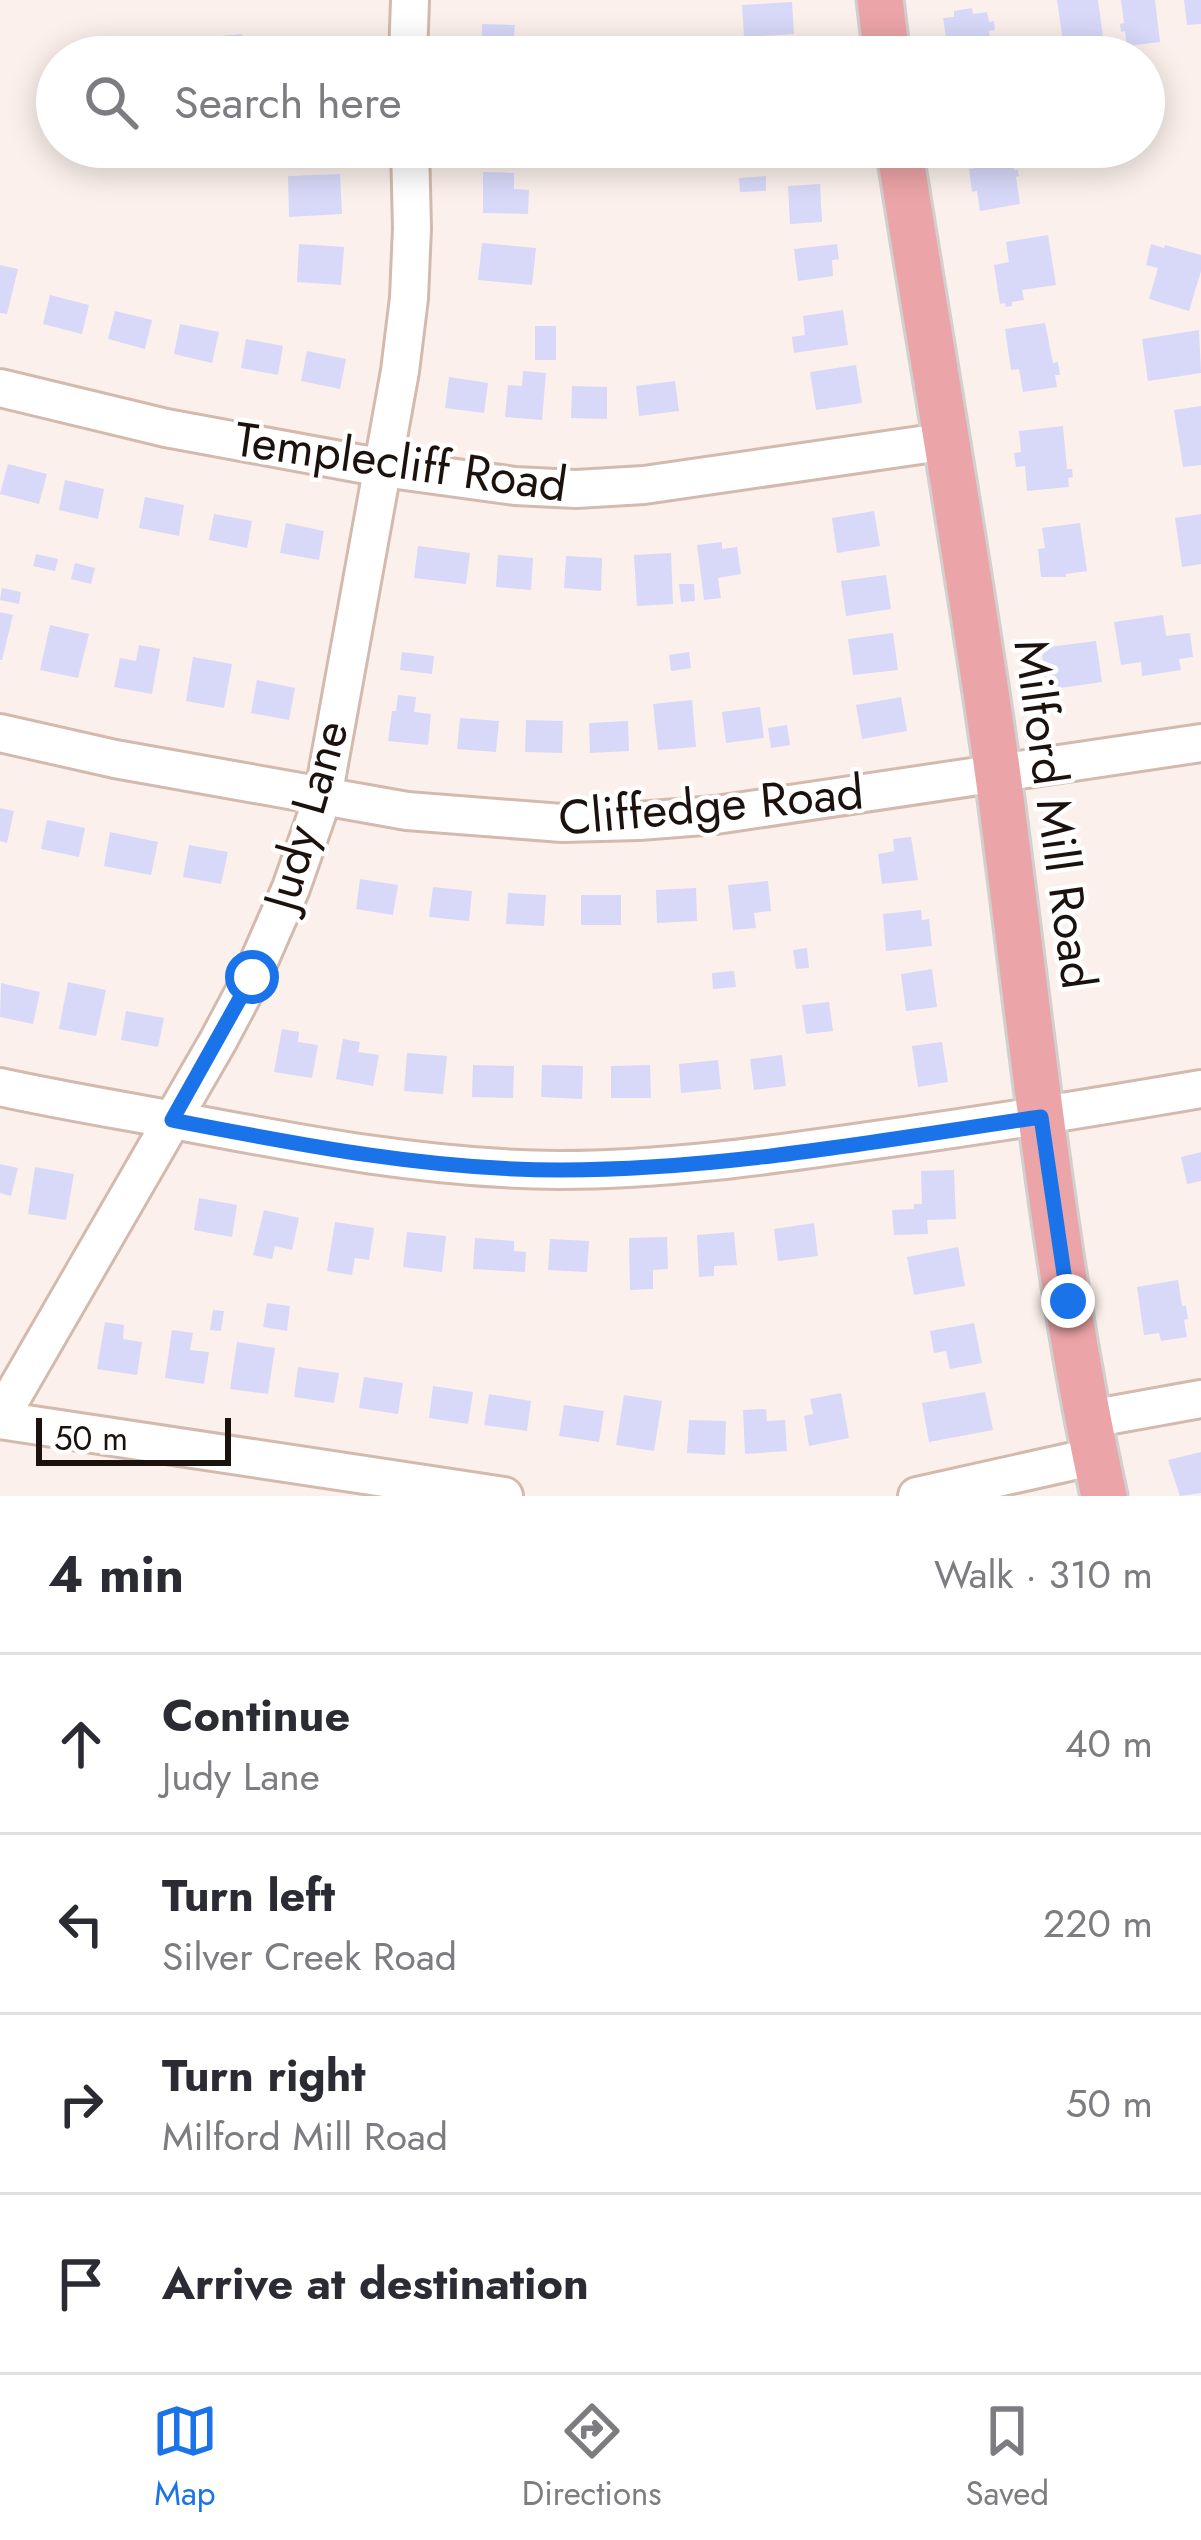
<!DOCTYPE html>
<meta charset="utf-8">
<style>
:root{--surface:#fff;--page:#f7f7f7;--text:#2b2b33;--muted:#7c7c81;--line:#e1e1e2;--accent:#1a73e8}
body{margin:0;font-family:Jost,sans-serif;background:var(--page);color:var(--text)}
.scale{position:absolute;left:36px;bottom:30px;width:195px;box-sizing:border-box;padding-left:12px;border:6px solid #1b120e;border-top:0;font-size:33px;line-height:42px;white-space:nowrap;color:#1b120e;-webkit-text-stroke:9px #fff;paint-order:stroke}
.stop{position:absolute;width:36px;height:36px;margin:-27px;border:9px solid #1a73e8;border-radius:50%;background:#fff}
.stop.end{background:#1a73e8;border-color:#fff;box-shadow:0 3px 12px #0008}
.list{margin:0;padding:0;list-style:none}
h2{display:flex;justify-content:space-between;align-items:center;height:156px;margin:0;padding:0 48px;font-size:51px}
h2 small{font-size:39px;font-weight:400;color:var(--muted)}
.list li{display:grid;grid-template-columns:78px 1fr auto;gap:36px;align-items:center;box-sizing:border-box;height:180px;padding:0 48px;border-top:3px solid var(--line)}
.list b{display:block;font-size:45px;white-space:nowrap}
.list p{margin:0;font-size:39px;white-space:nowrap;color:var(--muted)}
.list em{font-size:39px;font-style:normal;color:var(--muted)}
.icon{flex:none;width:66px;height:66px;fill:none;stroke:currentColor;stroke-width:2;stroke-linecap:round;stroke-linejoin:round}
.map{position:relative;flex:none;width:1201px;height:1496px;overflow:hidden}
.search{position:absolute;background:var(--surface);box-shadow:0 6px 30px #0003;left:36px;right:36px;top:36px;height:132px;display:flex;align-items:center;gap:30px;box-sizing:border-box;padding:0 42px;border-radius:66px;color:var(--muted);font-size:45px}
.sheet{height:876px;background:var(--surface)}
nav{display:flex;justify-content:space-around;align-items:center;box-sizing:border-box;height:168px;border-top:3px solid var(--line);background:var(--surface);font-size:33px;color:var(--muted)}
nav a{display:grid;justify-items:center;gap:6px}
nav .on{color:var(--accent)}
.map>svg:first-child{display:block}
</style>
<div class="map">
<svg width="1201" height="1496" viewBox="0 0 1201 1496">
<rect width="100%" height="100%" fill="#fbf0eb"/>
<g fill="#d8d9f9">
<polygon points="1057,0 1098,0 1103,37 1075,41 1076,46 1068,47 1068,41 1063,42"/>
<polygon points="1121,0 1155,0 1160,42 1127,46 1125,31 1121,32 1120,24 1124,23"/>
<polygon points="1184,0 1201,0 1201,24 1187,25"/>
<polygon points="792,2 794,34 744,37 742,5"/>
<polygon points="972,8 973,14 987,12 989,22 994,21 995,30 989,31 993,57 955,57 953,42 947,43 943,18 954,17 954,11"/>
<polygon points="482,24 515,25 514,36 524,36 523,57 481,57"/>
<polygon points="242,34 244,57 212,57 211,37"/>
<polygon points="297,36 339,37 339,57 297,57"/>
<polygon points="607,38 608,55 592,56 591,39"/>
<polygon points="773,147 810,147 811,162 773,163"/>
<polygon points="650,149 652,166 632,168 630,151"/>
<polygon points="1013,163 1014,170 1018,170 1019,176 1016,177 1020,204 980,211 977,191 972,192 969,169"/>
<polygon points="483,172 514,173 514,189 529,190 528,214 483,213"/>
<polygon points="340,174 342,214 289,217 288,176"/>
<polygon points="766,176 766,191 740,192 739,178"/>
<polygon points="820,184 822,222 790,224 788,186"/>
<polygon points="1048,235 1056,285 1022,290 1024,300 1012,302 1012,306 1006,307 1005,303 1000,304 994,265 1009,262 1006,242"/>
<polygon points="482,243 536,248 532,285 478,280"/>
<polygon points="299,244 344,247 341,285 297,282"/>
<polygon points="837,244 839,259 832,260 833,276 798,281 794,249"/>
<polygon points="1151,244 1164,248 1165,245 1201,255 1201,271 1189,311 1149,299 1158,268 1146,265"/>
<polygon points="0,265 18,269 7,314 0,313"/>
<polygon points="50,295 89,305 82,334 43,324"/>
<polygon points="843,310 848,345 794,353 792,337 805,335 803,316"/>
<polygon points="115,311 152,320 145,349 108,339"/>
<polygon points="1045,323 1053,363 1058,362 1060,375 1055,375 1057,387 1023,392 1019,369 1011,370 1005,329"/>
<polygon points="180,324 219,332 212,363 174,354"/>
<rect x="535" y="326" width="21" height="34"/>
<polygon points="1199,330 1201,373 1148,381 1142,339"/>
<polygon points="246,339 283,346 278,375 241,368"/>
<polygon points="307,351 346,359 340,389 301,381"/>
<polygon points="856,365 862,403 816,410 810,372"/>
<polygon points="523,371 546,373 542,420 505,417 508,385 522,386"/>
<polygon points="449,377 488,383 484,413 445,408"/>
<polygon points="675,381 679,411 639,416 636,386"/>
<polygon points="572,386 607,387 607,419 571,418"/>
<polygon points="1201,406 1201,465 1183,467 1174,410"/>
<polygon points="1063,426 1067,469 1072,469 1073,477 1068,478 1069,487 1027,491 1025,466 1016,467 1014,453 1021,452 1019,431"/>
<polygon points="8,464 47,474 39,504 0,494"/>
<polygon points="65,480 104,489 98,519 59,510"/>
<polygon points="145,497 184,505 179,536 139,528"/>
<polygon points="874,511 880,546 837,553 832,518"/>
<polygon points="214,514 252,521 247,548 209,540"/>
<polygon points="1201,514 1201,564 1182,567 1175,518"/>
<polygon points="286,523 324,531 319,560 280,553"/>
<polygon points="1080,523 1087,571 1066,574 1066,577 1041,577 1038,549 1045,548 1042,528"/>
<polygon points="722,542 722,549 737,547 741,574 718,578 721,598 704,600 697,545"/>
<polygon points="418,546 470,553 466,584 414,578"/>
<polygon points="671,553 673,604 637,606 634,555"/>
<polygon points="36,554 58,559 55,571 33,566"/>
<polygon points="498,555 533,558 531,590 496,587"/>
<polygon points="566,556 602,558 601,591 564,588"/>
<polygon points="75,563 95,568 91,584 71,579"/>
<polygon points="886,575 891,609 846,616 841,581"/>
<polygon points="679,584 694,584 695,601 681,602"/>
<polygon points="2,588 21,592 19,604 0,600"/>
<polygon points="0,612 13,615 2,660 0,660"/>
<polygon points="1163,615 1166,636 1190,633 1193,657 1179,659 1181,670 1142,676 1141,662 1121,665 1114,622"/>
<polygon points="50,625 89,634 78,678 40,670"/>
<polygon points="893,633 898,670 853,675 848,639"/>
<polygon points="1096,641 1102,682 1047,690 1041,648"/>
<polygon points="139,645 160,649 152,694 114,687 120,658 136,661"/>
<polygon points="402,652 434,656 432,674 400,670"/>
<polygon points="689,652 691,668 671,671 669,655"/>
<polygon points="193,657 232,664 224,708 186,701"/>
<polygon points="257,680 295,688 289,720 251,713"/>
<polygon points="398,695 416,697 414,712 431,714 428,745 388,741 392,711 396,711"/>
<polygon points="901,697 907,731 862,739 856,705"/>
<polygon points="692,700 696,747 658,750 653,704"/>
<polygon points="760,707 764,738 726,743 722,712"/>
<polygon points="460,718 499,721 496,752 457,749"/>
<polygon points="526,720 563,721 562,753 525,752"/>
<polygon points="628,721 629,751 590,753 589,723"/>
<polygon points="787,725 790,745 771,748 768,728"/>
<polygon points="0,808 14,811 7,843 0,841"/>
<polygon points="47,820 85,828 79,857 41,849"/>
<polygon points="110,832 158,842 151,875 104,866"/>
<polygon points="911,837 918,880 882,884 878,854 894,851 893,839"/>
<polygon points="189,845 228,852 221,884 183,877"/>
<polygon points="360,879 398,885 393,915 356,909"/>
<polygon points="768,881 771,911 754,913 756,928 733,930 728,885"/>
<polygon points="433,887 472,891 469,921 429,917"/>
<polygon points="696,888 697,921 657,923 656,890"/>
<polygon points="508,893 546,895 544,926 506,924"/>
<rect x="581" y="895" width="40" height="30"/>
<polygon points="921,910 922,920 929,919 932,946 886,951 883,914"/>
<polygon points="807,948 809,968 796,969 793,950"/>
<polygon points="932,969 937,1007 906,1011 901,974"/>
<polygon points="734,971 736,987 713,989 712,973"/>
<polygon points="68,982 106,990 96,1036 59,1029"/>
<polygon points="1,983 40,992 33,1024 0,1017"/>
<polygon points="829,1002 833,1031 806,1034 802,1005"/>
<polygon points="126,1011 164,1018 158,1047 121,1040"/>
<polygon points="282,1029 299,1032 298,1042 318,1045 312,1078 274,1072"/>
<polygon points="343,1039 360,1042 358,1052 379,1055 373,1086 336,1079"/>
<polygon points="942,1042 948,1082 918,1087 912,1046"/>
<polygon points="407,1053 447,1056 443,1094 404,1091"/>
<polygon points="782,1055 786,1086 754,1090 750,1059"/>
<polygon points="718,1060 721,1089 681,1093 679,1064"/>
<polygon points="473,1065 514,1066 513,1098 472,1097"/>
<polygon points="542,1065 583,1066 582,1099 541,1097"/>
<polygon points="650,1065 651,1098 611,1098 611,1066"/>
<polygon points="1201,1152 1201,1181 1187,1184 1181,1157"/>
<polygon points="0,1164 18,1168 11,1196 0,1193"/>
<polygon points="35,1167 74,1174 66,1220 28,1214"/>
<polygon points="954,1170 956,1219 927,1220 928,1234 894,1235 892,1210 914,1209 914,1204 922,1204 921,1171"/>
<polygon points="199,1198 237,1205 232,1237 194,1230"/>
<polygon points="264,1210 299,1218 292,1250 275,1246 272,1259 253,1255"/>
<polygon points="335,1222 374,1228 369,1260 355,1258 352,1275 327,1271"/>
<polygon points="814,1223 818,1256 778,1261 774,1229"/>
<polygon points="407,1232 446,1236 442,1272 403,1267"/>
<polygon points="734,1232 737,1265 714,1266 714,1276 699,1277 697,1235"/>
<polygon points="667,1237 668,1269 653,1270 653,1289 630,1290 629,1238"/>
<polygon points="475,1238 514,1241 514,1251 526,1252 525,1272 473,1269"/>
<polygon points="550,1239 589,1241 587,1272 548,1270"/>
<polygon points="958,1247 965,1286 914,1295 907,1257"/>
<polygon points="1178,1280 1182,1306 1186,1306 1188,1319 1184,1320 1187,1337 1161,1341 1159,1333 1144,1335 1137,1287"/>
<polygon points="267,1303 290,1306 287,1331 263,1327"/>
<polygon points="213,1310 224,1311 221,1331 210,1330"/>
<polygon points="105,1322 124,1325 123,1339 142,1342 137,1375 97,1369"/>
<polygon points="974,1323 982,1363 950,1369 946,1351 934,1353 930,1331"/>
<polygon points="172,1330 193,1333 190,1350 209,1352 204,1384 165,1378"/>
<polygon points="237,1342 275,1348 268,1394 230,1389"/>
<polygon points="298,1367 339,1373 334,1403 294,1397"/>
<polygon points="364,1377 403,1383 398,1414 359,1408"/>
<polygon points="433,1386 473,1392 468,1424 429,1418"/>
<polygon points="985,1392 993,1430 929,1442 922,1403"/>
<polygon points="841,1393 849,1438 809,1446 804,1416 813,1414 810,1399"/>
<polygon points="489,1394 531,1401 527,1431 484,1425"/>
<polygon points="624,1395 662,1401 654,1451 616,1445"/>
<polygon points="564,1405 604,1411 599,1442 559,1436"/>
<polygon points="766,1409 767,1421 785,1420 787,1451 745,1454 743,1410"/>
<polygon points="689,1420 726,1421 725,1455 687,1453"/>
<polygon points="1201,1452 1201,1493 1180,1496 1168,1460"/>
</g>
<g fill="none" stroke-linecap="round" stroke-linejoin="round">
<defs>
<g id="minor">
<polyline points="408,57 410,0"/>
<polyline points="0,388 166,428 383,468 515,486 576,489 644,485 948,441"/>
<polyline points="0,733 115,759 407,811 562,823 639,821 716,815 1201,743"/>
<path d="M0,1087C59,1100 120,1110 179,1121C305,1145 430,1169 559,1170C663,1170 765,1156 868,1141C979,1126 1090,1108 1201,1089"/>
<polyline points="0,1418 218,1041 252,977 291,888 323,797 400,371 409,298 412,228 410,147"/>
<polyline points="1090,1419 1201,1399"/>
<polyline points="0,1420 504,1496"/>
<polyline points="917,1496 1096,1456"/>
</g>
<g id="major">
<polyline points="880,0 887,57"/>
<path d="M899,147C932,357 969,566 998,776C1030,1016 1052,1259 1104,1496"/>
</g>
</defs>
<use href="#minor" stroke="#d4baae" stroke-width="42"/>
<use href="#major" stroke="#d1d0cf" stroke-width="51"/>
<use href="#minor" stroke="#fff" stroke-width="36"/>
<use href="#major" stroke="#eba4a7" stroke-width="45"/>
</g>
<g fill="none" stroke-linecap="round" stroke-linejoin="round">
<path stroke="#1a73e8" stroke-width="15" d="M252,977L172,1120C301,1145 429,1170 561,1170C722,1170 882,1140 1041,1117L1068,1301"/>
</g>
<g text-anchor="middle" dominant-baseline="central" stroke-width="9" stroke-linejoin="round" paint-order="stroke">
<g font-size="48" fill="#1b120e" stroke="#fff">
<text transform="translate(401 462) rotate(8)">Templecliff Road</text>
<text transform="translate(711 805) rotate(-5)">Cliffedge Road</text>
<text transform="translate(1055 814) rotate(82)">Milford Mill Road</text>
<text transform="translate(306 815) rotate(-74)">Judy Lane</text>
</g>
</g>
</svg>
<div class="scale">50 m</div>
<div class="stop" style="left:252px;top:977px"></div>
<div class="stop end" style="left:1068px;top:1301px"></div>
<div class="search"><svg class="icon" aria-label="search" viewBox="0 0 24 24"><circle cx="10" cy="10" r="6"/><path d="M15 15l6 6"/></svg>Search here</div>
</div>
<section class="sheet">
<h2>4 min<small>Walk · 310 m</small></h2>
<ul class="list">
<li><svg class="icon" aria-label="ahead" viewBox="0 0 24 24"><path d="M12 20V5M6 11l6-6 6 6"/></svg><div><b>Continue</b><p>Judy Lane</p></div><em>40 m</em></li>
<li><svg class="icon" aria-label="left" viewBox="0 0 24 24"><path d="M17 20v-9H6M10 6l-5 5 5 5"/></svg><div><b>Turn left</b><p>Silver Creek Road</p></div><em>220 m</em></li>
<li><svg class="icon" aria-label="right" viewBox="0 0 24 24"><path d="M7 20v-9h11M14 6l5 5-5 5"/></svg><div><b>Turn right</b><p>Milford Mill Road</p></div><em>50 m</em></li>
<li><svg class="icon" aria-label="arrive" viewBox="0 0 24 24"><path d="M6 21V4h12l-3 4 3 4H6"/></svg><div><b>Arrive at destination</b></div></li>
</ul>
</section>
<nav>
<a class="on"><svg class="icon" aria-label="map" viewBox="0 0 24 24"><path d="M3 6l6-2 6 2 6-2v14l-6 2-6-2-6 2zM9 4v14M15 6v14"/></svg>Map</a>
<a><svg class="icon" aria-label="directions" viewBox="0 0 24 24"><path d="M12 3l9 9-9 9-9-9zM9 14v-3h6M13 9l2 2-2 2"/></svg>Directions</a>
<a><svg class="icon" aria-label="saved" viewBox="0 0 24 24"><path d="M7 4h10v16l-5-4-5 4z"/></svg>Saved</a>
</nav>
